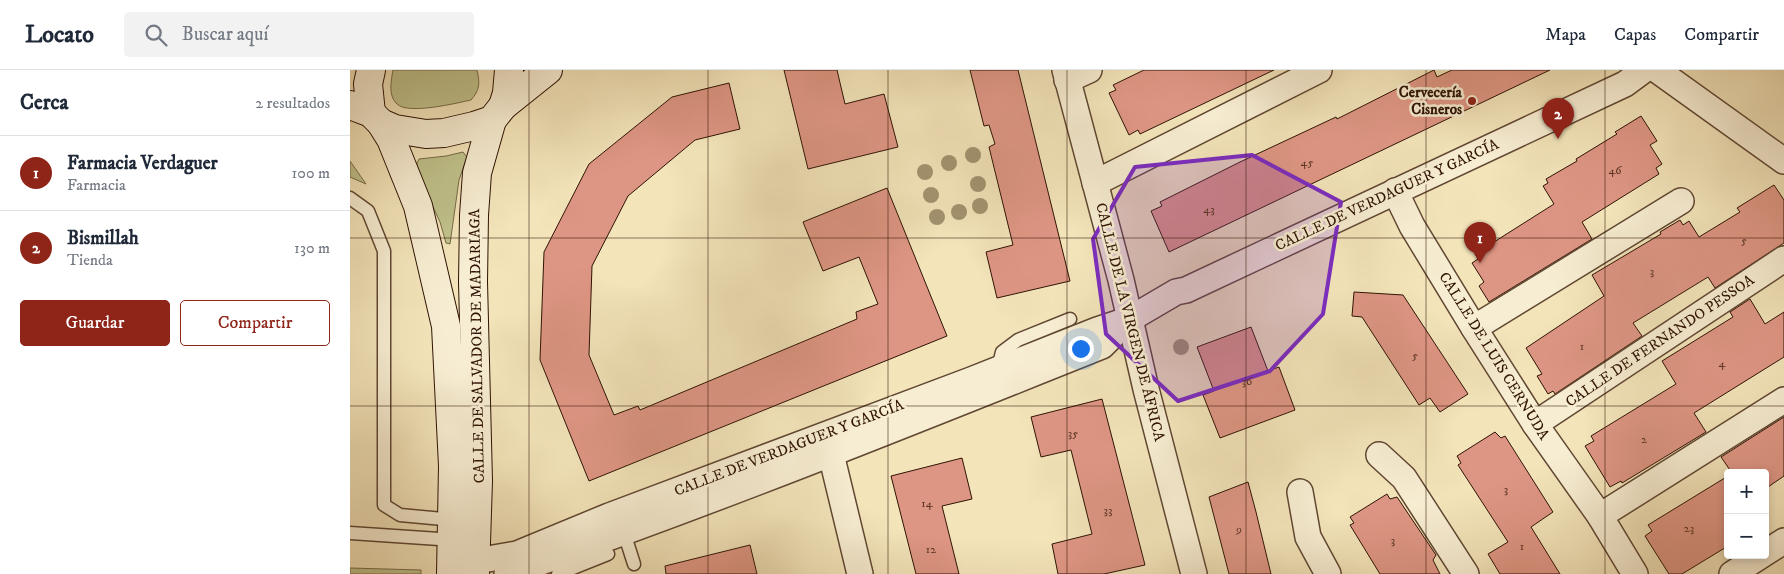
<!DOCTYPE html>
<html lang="es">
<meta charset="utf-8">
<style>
:root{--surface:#fff;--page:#f2f2f3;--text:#1f2937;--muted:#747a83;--line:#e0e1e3;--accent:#8f2418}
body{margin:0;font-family:"IM FELL DW Pica",serif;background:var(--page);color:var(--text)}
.controls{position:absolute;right:15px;bottom:15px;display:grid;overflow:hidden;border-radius:5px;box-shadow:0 2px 8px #0003}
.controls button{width:45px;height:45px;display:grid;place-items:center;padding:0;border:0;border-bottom:1px solid var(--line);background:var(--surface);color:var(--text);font:25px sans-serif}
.you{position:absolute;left:730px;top:278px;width:18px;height:18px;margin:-12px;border:4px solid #fff;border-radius:50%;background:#1a73e8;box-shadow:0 0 0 8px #1a73e833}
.badge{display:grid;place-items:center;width:32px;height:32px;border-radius:50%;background:var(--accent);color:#fff;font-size:16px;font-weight:700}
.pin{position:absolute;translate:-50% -41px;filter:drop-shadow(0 1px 2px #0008)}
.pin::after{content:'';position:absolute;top:26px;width:18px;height:15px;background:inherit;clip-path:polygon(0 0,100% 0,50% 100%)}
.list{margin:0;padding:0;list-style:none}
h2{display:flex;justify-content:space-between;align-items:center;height:65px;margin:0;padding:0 20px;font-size:21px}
h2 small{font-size:16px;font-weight:400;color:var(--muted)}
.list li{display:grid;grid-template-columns:32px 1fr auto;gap:15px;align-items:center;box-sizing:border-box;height:75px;padding:0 20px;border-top:1px solid var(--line)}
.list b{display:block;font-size:19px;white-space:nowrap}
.list p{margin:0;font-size:16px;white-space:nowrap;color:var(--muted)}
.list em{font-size:16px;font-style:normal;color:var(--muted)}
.actions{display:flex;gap:10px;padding:15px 20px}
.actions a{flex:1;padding:11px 0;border:1px solid var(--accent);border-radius:5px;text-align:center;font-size:18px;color:var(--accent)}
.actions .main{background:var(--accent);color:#fff}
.icon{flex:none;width:28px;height:28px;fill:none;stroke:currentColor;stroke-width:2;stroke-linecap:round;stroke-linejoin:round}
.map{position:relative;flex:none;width:1434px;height:504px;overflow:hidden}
header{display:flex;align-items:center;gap:30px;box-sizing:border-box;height:70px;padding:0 25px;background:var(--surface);border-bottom:1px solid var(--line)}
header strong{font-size:24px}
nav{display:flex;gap:28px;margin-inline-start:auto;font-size:18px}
.search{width:350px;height:45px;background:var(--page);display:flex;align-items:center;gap:12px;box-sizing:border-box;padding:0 18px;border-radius:5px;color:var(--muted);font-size:19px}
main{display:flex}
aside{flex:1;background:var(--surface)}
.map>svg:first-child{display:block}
</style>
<header>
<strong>Locato</strong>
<div class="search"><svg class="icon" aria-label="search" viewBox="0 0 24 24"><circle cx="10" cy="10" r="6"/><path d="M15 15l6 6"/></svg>Buscar aquí</div>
<nav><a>Mapa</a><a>Capas</a><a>Compartir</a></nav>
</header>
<main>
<aside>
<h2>Cerca<small>2 resultados</small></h2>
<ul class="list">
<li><span class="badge">1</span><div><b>Farmacia Verdaguer</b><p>Farmacia</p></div><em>100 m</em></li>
<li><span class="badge">2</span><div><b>Bismillah</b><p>Tienda</p></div><em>130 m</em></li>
</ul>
<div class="actions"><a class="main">Guardar</a><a>Compartir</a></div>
</aside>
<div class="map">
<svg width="1434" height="504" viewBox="0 0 1434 504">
<rect width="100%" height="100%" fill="#f3e4ba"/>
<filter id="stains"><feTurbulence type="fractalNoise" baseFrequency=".004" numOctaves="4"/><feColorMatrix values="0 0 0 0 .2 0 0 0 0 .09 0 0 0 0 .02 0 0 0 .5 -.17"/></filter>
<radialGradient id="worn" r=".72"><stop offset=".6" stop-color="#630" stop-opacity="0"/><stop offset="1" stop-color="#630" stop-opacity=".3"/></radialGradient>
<g fill="#c0c28c" stroke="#786a48">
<path d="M43,0H127C130,13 130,20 121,30C107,33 58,45 47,34C38,26 41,11 43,0Z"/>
<polygon points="113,82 117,87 109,110 100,174 96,173 90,152 67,102 67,93 69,89 96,86"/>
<polygon points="0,91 16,114 0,107"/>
<polygon points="0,498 71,500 71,504 0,504"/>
</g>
<g fill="#de9684" stroke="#2f1304">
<polygon points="434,0 487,0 495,34 534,24 548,77 458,99"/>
<polygon points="620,0 668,0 720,211 647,228 636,182 663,175 639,77 645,74 639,55 634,56"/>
<polygon points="794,0 924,0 790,64 788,60 779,65 759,23 766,20 763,15"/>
<polygon points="1084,0 1087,7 1102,0 1200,0 819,182 801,141 812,136 810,132 890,92 986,47 987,49"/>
<polygon points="379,13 390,59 345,70 278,126 242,196 239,285 264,345 288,336 290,340 507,249 506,242 528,234 509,187 473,201 453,152 537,118 597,266 239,411 190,290 194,182 239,94 322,27"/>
<polygon points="1291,46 1307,71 1300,75 1312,94 1306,98 1309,104 1232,152 1242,169 1139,232 1129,216 1134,212 1122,193 1128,189 1125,184 1204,134 1193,116 1198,113 1196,109 1227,91 1226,89 1267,64 1265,62"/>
<polygon points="1424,115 1434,130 1434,173 1365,218 1358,207 1283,253 1292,266 1205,324 1203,321 1198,324 1187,306 1192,304 1176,278 1254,226 1242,205 1311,164 1310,162 1330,150 1333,155 1339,151 1349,167 1390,142 1387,138"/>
<polygon points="1004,222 1053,225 1118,324 1090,342 1080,328 1069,335 1012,247 1002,246"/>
<polygon points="1400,229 1415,254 1434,242 1434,287 1344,343 1356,362 1272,413 1271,411 1260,417 1235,376 1244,371 1241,366 1326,314 1312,291 1383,247 1380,242"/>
<polygon points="901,257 918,301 929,297 945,340 870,368 853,325 864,321 847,277"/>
<polygon points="752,329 795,495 754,504 708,504 702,474 742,464 721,380 691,387 681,347"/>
<polygon points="1434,347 1434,406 1415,419 1415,403 1382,403 1371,387"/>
<polygon points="1145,362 1151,368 1155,366 1203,442 1181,457 1210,504 1150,504 1138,484 1158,472 1108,395 1111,393 1107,386"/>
<polygon points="612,388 622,429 592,436 609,504 566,504 541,406"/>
<polygon points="1378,406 1378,476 1332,504 1319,504 1295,466 1302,461 1298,455"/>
<polygon points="898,412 906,442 921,504 879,504 859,427"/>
<polygon points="1037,424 1040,429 1047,427 1086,485 1083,490 1090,504 1030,504 1000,455 1004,453 1000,447"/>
<polygon points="400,475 407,504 316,504 315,496"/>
</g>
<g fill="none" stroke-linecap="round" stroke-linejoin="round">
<defs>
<g id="lane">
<polyline points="0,128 18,141 34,181 34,435 50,445 104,450"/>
<polyline points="648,298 652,282 668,270 720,249"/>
<polyline points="0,463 104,470"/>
<polyline points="264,466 277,472 284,494"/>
<polyline points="208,504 258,484"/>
</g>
<g id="street">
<polyline points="715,0 771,210 796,319 844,504"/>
<polyline points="1307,0 1434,91"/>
<polyline points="717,10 739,0"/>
<polyline points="745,113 969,0"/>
<polyline points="1045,121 1062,156 1124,258 1185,354 1250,446 1285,504"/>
<polyline points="1124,258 1331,131"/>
<polyline points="1185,354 1434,189"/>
<polyline points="473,369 481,384 510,504"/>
<polyline points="1029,385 1054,408 1116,504"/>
<polyline points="950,422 958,467 978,504"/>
<polyline points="1250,446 1434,330"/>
<polyline points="1415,483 1434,471"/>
<polyline points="108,500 126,491 167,484 259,446 621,310 747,260 780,249 826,222 836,220 1275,14 1294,0"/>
<path d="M157,504C358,434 555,355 752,276L776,252"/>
<polyline points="1382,504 1412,485"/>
</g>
<g id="secondary">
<polyline points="21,0 18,14 21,43"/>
<polyline points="0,35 21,43 31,53 45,59 76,64 94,63 124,56 142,50 153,36 198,0"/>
<polyline points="153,36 157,23 159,0"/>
<polyline points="31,53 41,69 68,136 96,256 103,396 101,504"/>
<polyline points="125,504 128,411 123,212 124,145 127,103 142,50"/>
</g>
</defs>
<use href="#lane" stroke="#604732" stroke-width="15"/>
<use href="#street" stroke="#604732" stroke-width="28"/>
<use href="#secondary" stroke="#2f1304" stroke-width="30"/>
<use href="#lane" stroke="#f7edd2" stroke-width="12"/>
<use href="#street" stroke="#f7edd2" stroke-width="25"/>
<use href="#secondary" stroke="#f7edd2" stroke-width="28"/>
</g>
<g fill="#a39370">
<circle cx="623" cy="85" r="8"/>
<circle cx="599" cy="93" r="8"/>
<circle cx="575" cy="102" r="8"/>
<circle cx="628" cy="114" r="8"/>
<circle cx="581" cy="125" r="8"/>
<circle cx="630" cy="136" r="8"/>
<circle cx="609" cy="142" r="8"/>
<circle cx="587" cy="147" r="8"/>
<circle cx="831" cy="277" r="8"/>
</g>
<path fill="#7b2cbf" fill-opacity="0.2" stroke="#7b2cbf" stroke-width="4" stroke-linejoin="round" d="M902,85L991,132L973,244L920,301L828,331L756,264L743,169L785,97Z"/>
<path fill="none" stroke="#2f1304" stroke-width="1" stroke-opacity="0.55" d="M179,0V504M358,0V504M538,0V504M717,0V504M896,0V504M1076,0V504M1255,0V504M0,168H1434M0,336H1434"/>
<circle fill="#8f2418" stroke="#f7edd2" stroke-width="2" cx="1122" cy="31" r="5"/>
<g text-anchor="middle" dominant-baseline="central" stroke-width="5" stroke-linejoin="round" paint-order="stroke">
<g font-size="12" fill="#5b3424">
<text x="957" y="92">45</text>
<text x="1265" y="100">46</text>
<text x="859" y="139">43</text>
<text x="1394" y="170">5</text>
<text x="1302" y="201">3</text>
<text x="1232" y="276">1</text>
<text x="1065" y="285">5</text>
<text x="1372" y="293">4</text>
<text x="897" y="311">36</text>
<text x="723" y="363">35</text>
<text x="1294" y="369">2</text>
<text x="1156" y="419">3</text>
<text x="577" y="433">14</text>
<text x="758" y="440">33</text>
<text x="1339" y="458">23</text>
<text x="889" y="459">9</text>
<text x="1043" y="470">3</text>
<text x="1172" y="476">1</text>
<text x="581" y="479">12</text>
</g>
<g font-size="15" font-weight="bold" fill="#2f1304" stroke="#f7edd2" text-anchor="end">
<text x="1112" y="22">Cervecería<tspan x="1112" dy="17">Cisneros</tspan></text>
</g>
<g font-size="15" fill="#2f1304" stroke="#f7edd2">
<text transform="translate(1037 125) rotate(-25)">CALLE DE VERDAGUER Y GARCÍA</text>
<text transform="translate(780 252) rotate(76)">CALLE DE LA VIRGEN DE ÁFRICA</text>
<text transform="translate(1310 271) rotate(-34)">CALLE DE FERNANDO PESSOA</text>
<text transform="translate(127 276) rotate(-91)">CALLE DE SALVADOR DE MADARIAGA</text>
<text transform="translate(1144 286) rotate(58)">CALLE DE LUIS CERNUDA</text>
<text transform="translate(439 378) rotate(-21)">CALLE DE VERDAGUER Y GARCÍA</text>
</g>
</g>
<rect width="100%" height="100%" filter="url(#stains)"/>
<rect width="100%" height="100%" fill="url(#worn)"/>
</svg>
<div class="controls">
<button>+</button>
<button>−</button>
</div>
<div class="you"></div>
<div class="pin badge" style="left:1130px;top:193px">1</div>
<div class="pin badge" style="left:1208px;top:69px">2</div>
</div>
</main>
